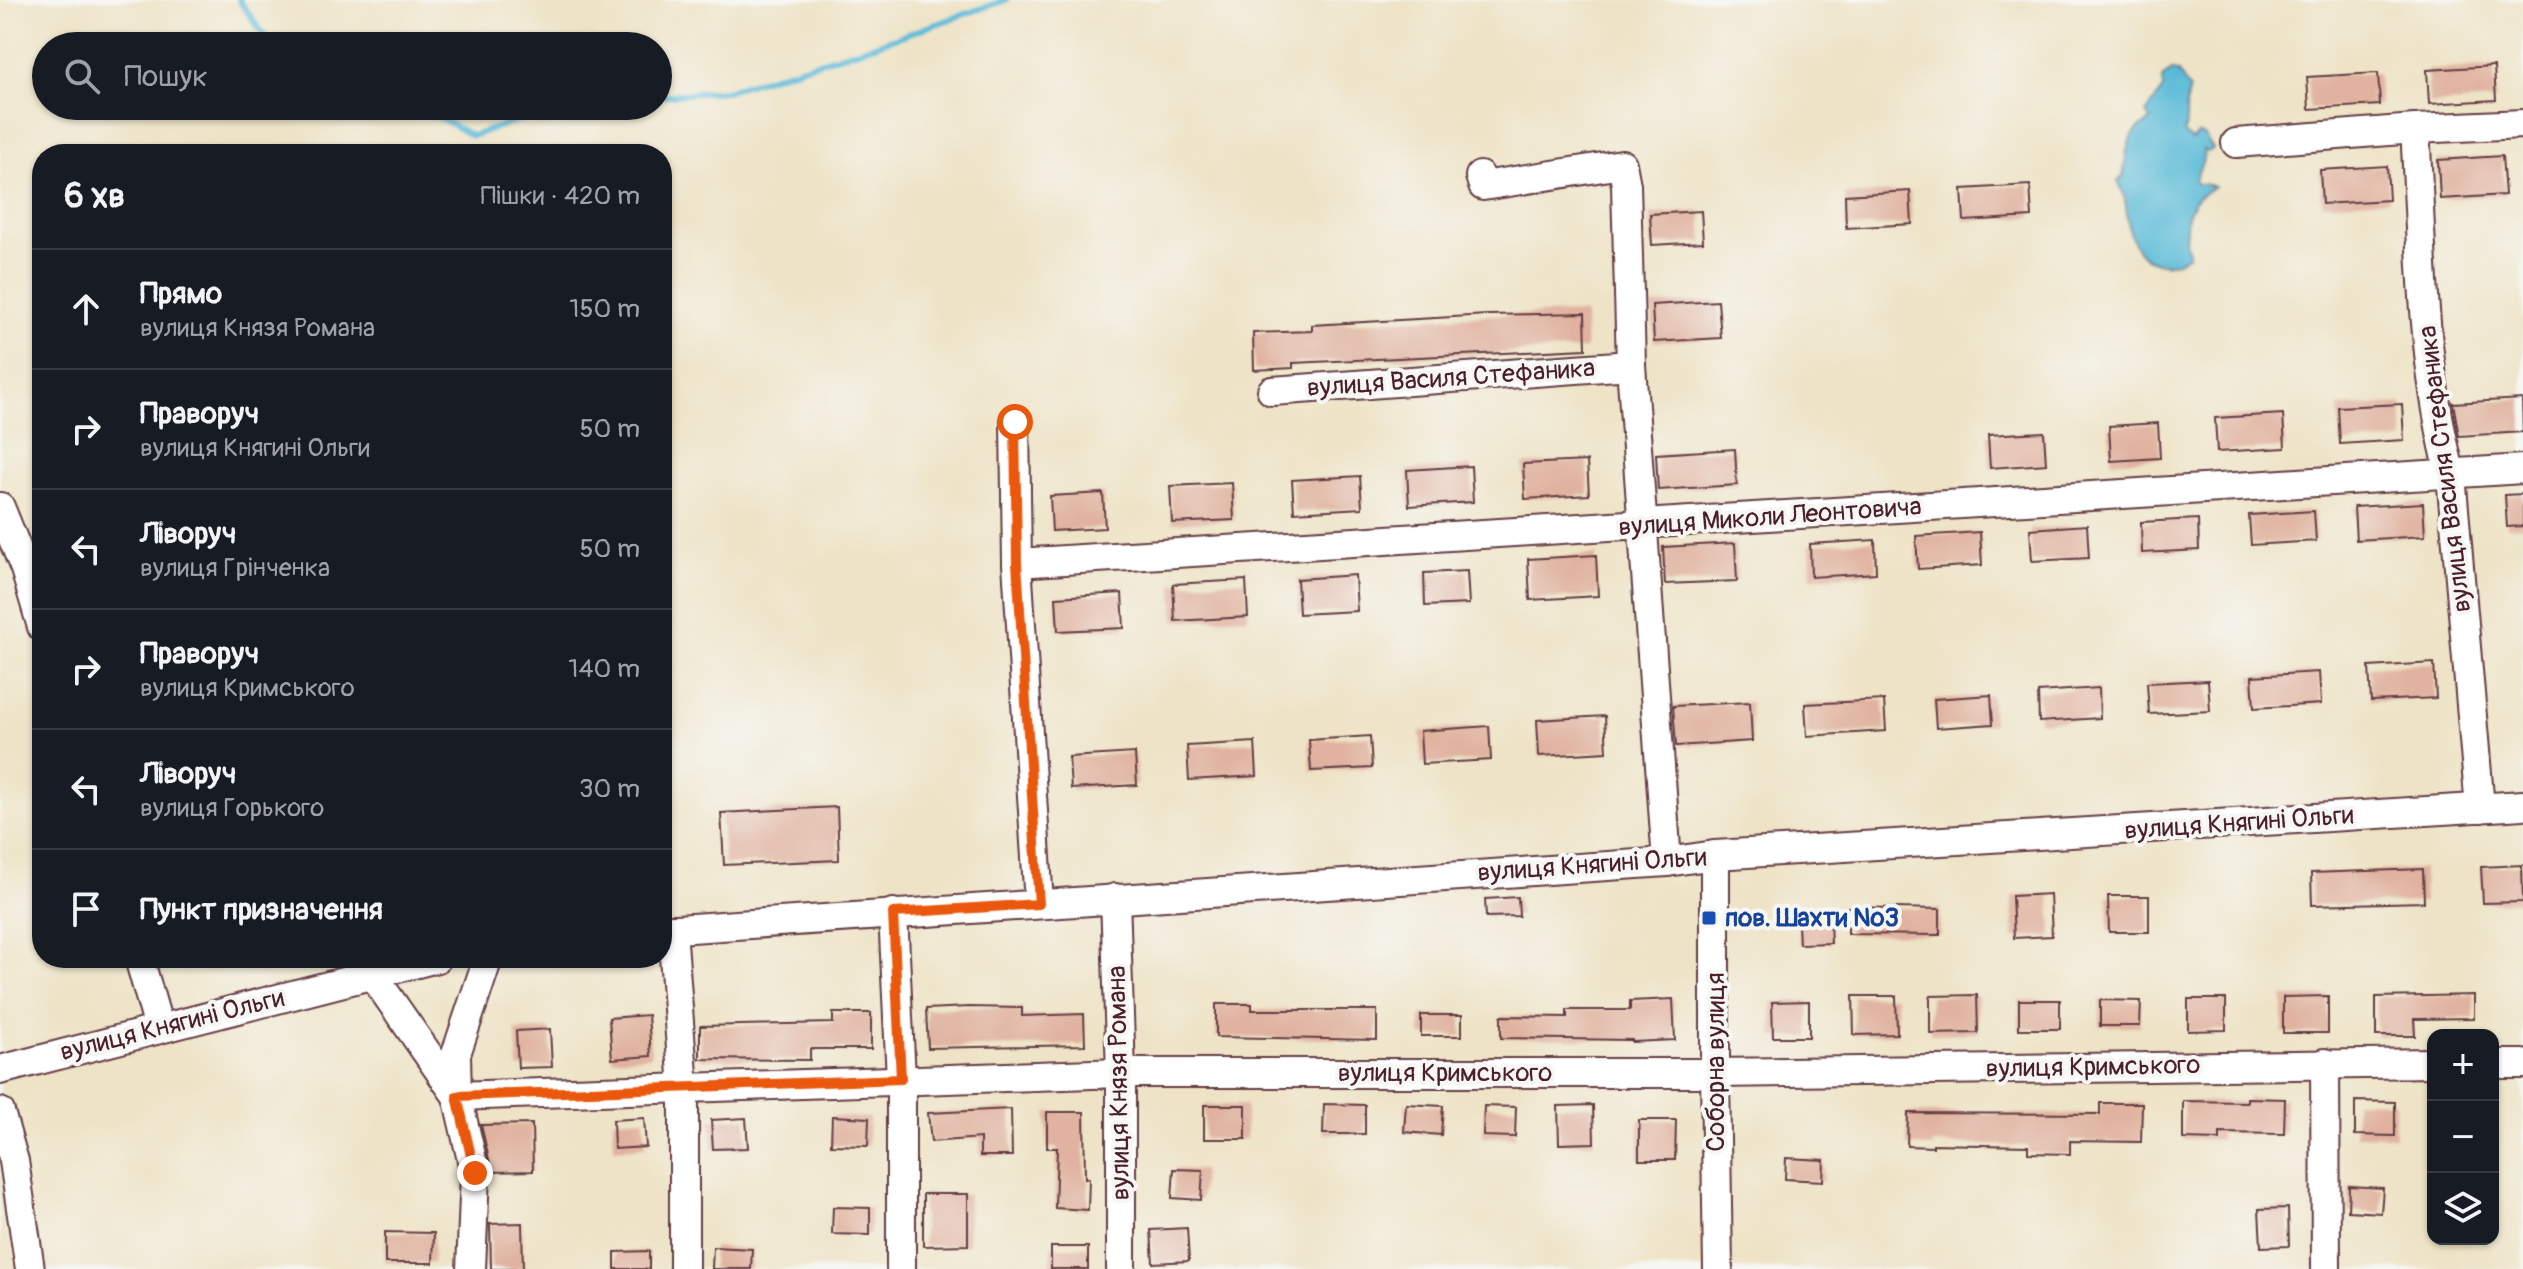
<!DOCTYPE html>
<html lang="uk">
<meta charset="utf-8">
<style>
:root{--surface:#171b24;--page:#242831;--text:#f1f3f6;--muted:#9ea1a6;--line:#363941}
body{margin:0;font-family:Pangolin,sans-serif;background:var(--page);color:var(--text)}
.controls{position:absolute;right:24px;bottom:24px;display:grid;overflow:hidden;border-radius:16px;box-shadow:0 2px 6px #0004}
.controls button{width:72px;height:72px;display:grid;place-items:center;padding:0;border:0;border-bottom:2px solid var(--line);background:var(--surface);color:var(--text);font:40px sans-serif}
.stop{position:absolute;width:24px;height:24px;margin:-18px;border:6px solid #ea580c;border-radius:50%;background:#fff}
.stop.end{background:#ea580c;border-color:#fff;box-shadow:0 2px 8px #0008}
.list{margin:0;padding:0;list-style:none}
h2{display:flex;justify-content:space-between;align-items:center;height:104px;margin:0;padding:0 32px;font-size:34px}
h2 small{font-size:26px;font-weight:400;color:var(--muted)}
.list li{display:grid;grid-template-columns:52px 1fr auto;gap:24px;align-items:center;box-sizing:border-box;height:120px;padding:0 32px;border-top:2px solid var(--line)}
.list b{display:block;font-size:30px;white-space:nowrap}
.list p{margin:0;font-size:26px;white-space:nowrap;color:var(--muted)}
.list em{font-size:26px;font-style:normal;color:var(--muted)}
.icon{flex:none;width:44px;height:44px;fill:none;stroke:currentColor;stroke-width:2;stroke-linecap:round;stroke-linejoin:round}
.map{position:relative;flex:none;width:2523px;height:1269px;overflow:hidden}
.search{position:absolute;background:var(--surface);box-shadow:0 2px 6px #0004;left:32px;top:32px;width:640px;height:88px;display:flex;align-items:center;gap:20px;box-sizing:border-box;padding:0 28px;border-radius:44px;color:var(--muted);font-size:30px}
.panel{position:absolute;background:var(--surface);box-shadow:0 2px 6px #0004;left:32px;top:144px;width:640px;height:824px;border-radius:32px}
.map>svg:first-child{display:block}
</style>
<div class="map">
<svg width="2523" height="1269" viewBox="0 0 2523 1269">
<rect width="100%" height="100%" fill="#f6f6f2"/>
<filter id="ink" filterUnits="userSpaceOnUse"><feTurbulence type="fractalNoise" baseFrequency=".0125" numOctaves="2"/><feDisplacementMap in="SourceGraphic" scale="16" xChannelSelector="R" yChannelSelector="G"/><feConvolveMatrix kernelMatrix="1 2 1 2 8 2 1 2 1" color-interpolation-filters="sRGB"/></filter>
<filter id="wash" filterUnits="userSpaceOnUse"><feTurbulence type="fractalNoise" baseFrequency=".006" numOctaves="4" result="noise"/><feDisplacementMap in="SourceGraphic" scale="32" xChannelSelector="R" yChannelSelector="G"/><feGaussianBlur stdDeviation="1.8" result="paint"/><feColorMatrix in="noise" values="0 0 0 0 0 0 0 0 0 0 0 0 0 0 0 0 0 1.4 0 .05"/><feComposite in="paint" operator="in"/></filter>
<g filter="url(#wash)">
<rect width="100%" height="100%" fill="#eee3c6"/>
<path fill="#59bad7" stroke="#526c81" stroke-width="2" d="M2171,71L2178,72L2189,89C2183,103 2189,119 2184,133L2192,140L2198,134L2205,136L2213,149L2208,152L2203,150C2206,163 2196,170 2195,183L2214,186L2195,200L2187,215L2185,242L2189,255C2165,272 2137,262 2130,232C2126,215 2127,196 2118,181L2123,177C2126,161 2125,138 2141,127C2144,125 2149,124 2151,120L2146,113L2163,89V78Z"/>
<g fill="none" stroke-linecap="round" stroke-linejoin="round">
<g stroke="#59bad7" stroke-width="6">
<polyline points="239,0 268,41 275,46"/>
<polyline points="658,96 725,91 875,45 1006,0"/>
<polyline points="419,106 472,136 559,106"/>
</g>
</g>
<g id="blocks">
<g fill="#e0b29f">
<polygon points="2494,66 2496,100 2429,104 2427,70"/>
<polygon points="2378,73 2380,105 2309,109 2307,77"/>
<polygon points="2502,156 2505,195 2440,199 2438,160"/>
<polygon points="2387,166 2389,200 2322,204 2320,170"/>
<polygon points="2030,185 2032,217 1964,221 1962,189"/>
<polygon points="1910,191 1912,224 1846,228 1845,195"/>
<polygon points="1701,211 1703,242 1652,245 1650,214"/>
<polygon points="1718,301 1721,338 1654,342 1652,305"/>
<polygon points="1585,313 1586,349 1293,363 1293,368 1254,370 1253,333 1312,331 1312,325 1488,315"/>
<polygon points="2522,399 2523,432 2459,436 2453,403"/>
<polygon points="2402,404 2404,440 2340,444 2338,407"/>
<polygon points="2283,414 2285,448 2217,452 2215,418"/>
<polygon points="2158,423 2160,458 2111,461 2109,426"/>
<polygon points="2044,432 2046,464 1990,468 1988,435"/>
<polygon points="1735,449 1737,485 1658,490 1656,454"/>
<polygon points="1587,461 1589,495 1525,499 1523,464"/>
<polygon points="1471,466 1473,502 1409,506 1407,470"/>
<polygon points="1360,476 1362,508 1294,512 1292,480"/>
<polygon points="1232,483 1234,520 1172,523 1170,486"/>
<polygon points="1103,493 1105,528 1052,531 1050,496"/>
<polygon points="2523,494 2523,526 2507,527 2505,495"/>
<polygon points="2423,503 2425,536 2356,540 2354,507"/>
<polygon points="2314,511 2316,541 2251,545 2249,515"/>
<polygon points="2198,519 2199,550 2142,553 2141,522"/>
<polygon points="2087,525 2089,558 2032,561 2030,529"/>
<polygon points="1980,532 1982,565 1918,569 1916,536"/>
<polygon points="1875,540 1876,573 1811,577 1810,544"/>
<polygon points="1735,543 1737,581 1665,584 1663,547"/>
<polygon points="1596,555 1598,596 1530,600 1528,559"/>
<polygon points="1467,571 1469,604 1425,606 1424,573"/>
<polygon points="1355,575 1357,611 1299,614 1297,579"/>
<polygon points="1246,580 1248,617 1175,621 1173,584"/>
<polygon points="1122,593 1124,628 1058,631 1056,597"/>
<polygon points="2434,663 2436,698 2371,701 2369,667"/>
<polygon points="2319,672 2321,704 2254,708 2252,676"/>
<polygon points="2208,680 2210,711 2149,714 2147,683"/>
<polygon points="2099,688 2100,718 2039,722 2038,692"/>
<polygon points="1991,695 1993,724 1936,728 1934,699"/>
<polygon points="1884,700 1886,731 1807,736 1805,704"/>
<polygon points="1750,702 1752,741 1676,746 1673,706"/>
<polygon points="1605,716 1607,752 1539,756 1537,720"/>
<polygon points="1489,726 1491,760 1422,764 1420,731"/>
<polygon points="1370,736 1372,768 1311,771 1309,740"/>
<polygon points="1255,742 1257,776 1189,780 1187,746"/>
<polygon points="1135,753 1137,785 1071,789 1069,757"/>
<polygon points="837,807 839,860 724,865 721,813"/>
<polygon points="2522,865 2523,902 2483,903 2481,867"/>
<polygon points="2423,869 2424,902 2312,905 2311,873"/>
<polygon points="2050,894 2052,936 2014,938 2012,896"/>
<polygon points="2108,896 2149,896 2149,932 2109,932"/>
<polygon points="1518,897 1519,916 1486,917 1485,899"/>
<polygon points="1848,907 1940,909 1940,935 1848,934"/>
<polygon points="1830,923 1831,943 1799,944 1798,924"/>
<polygon points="1977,995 1978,1033 1930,1034 1930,996"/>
<polygon points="2474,995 2474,1018 2414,1019 2415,1036 2376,1036 2376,997"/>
<polygon points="1853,996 1896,996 1897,1034 1854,1035"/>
<polygon points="2328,996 2328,1033 2283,1033 2283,997"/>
<polygon points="1673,999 1675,1040 1632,1042 1632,1040 1501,1038 1501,1016 1567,1017 1567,1010 1630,1010 1630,1001"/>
<polygon points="2188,999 2226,999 2226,1030 2188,1031"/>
<rect x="2019" y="1000" width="41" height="29"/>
<polygon points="2100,1000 2141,1001 2140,1026 2100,1026"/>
<polygon points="1809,1001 1809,1037 1773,1037 1772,1002"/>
<polygon points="1216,1004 1252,1004 1252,1010 1377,1010 1377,1040 1216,1037"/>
<polygon points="969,1007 1022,1008 1022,1016 1084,1014 1085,1045 928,1048 926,1009"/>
<polygon points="833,1013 871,1013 871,1049 810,1049 810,1060 700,1059 700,1026 833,1023"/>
<polygon points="648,1015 651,1056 612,1059 609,1018"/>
<rect x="1421" y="1015" width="41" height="21"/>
<polygon points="550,1029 552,1067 518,1068 516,1031"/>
<polygon points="2247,1098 2285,1099 2284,1134 2220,1133 2220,1140 2183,1139 2183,1101 2247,1102"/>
<polygon points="2355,1101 2395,1102 2395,1136 2355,1135"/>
<polygon points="2100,1103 2142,1103 2141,1142 2070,1141 2070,1154 2028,1153 2028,1146 1933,1144 1933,1147 1907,1146 1908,1113 2100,1114"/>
<polygon points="1324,1104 1365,1105 1365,1134 1323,1134"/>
<polygon points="1406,1104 1443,1106 1441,1135 1404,1132"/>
<rect x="1204" y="1105" width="42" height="34"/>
<polygon points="1593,1105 1594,1143 1559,1144 1558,1106"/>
<polygon points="1484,1106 1516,1107 1515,1137 1483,1136"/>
<polygon points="1011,1109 1012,1156 980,1156 980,1138 931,1142 928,1113"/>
<polygon points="1047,1112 1084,1112 1085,1178 1089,1178 1088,1210 1055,1208 1057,1148 1047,1148"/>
<polygon points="832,1116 869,1118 868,1146 831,1145"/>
<polygon points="644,1118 646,1147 614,1149 613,1120"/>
<polygon points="746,1118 748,1148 713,1149 711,1120"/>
<polygon points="1639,1120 1676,1120 1675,1160 1639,1160"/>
<polygon points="532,1124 533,1171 492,1172 481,1125"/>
<polygon points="1786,1158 1824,1160 1823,1181 1785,1179"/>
<polygon points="1174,1169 1203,1170 1201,1200 1172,1198"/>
<polygon points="2349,1186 2383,1188 2381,1213 2348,1211"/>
<polygon points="923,1194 968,1194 968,1245 923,1246"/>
<polygon points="833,1207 870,1208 870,1235 832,1234"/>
<polygon points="2288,1208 2289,1246 2261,1247 2259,1209"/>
<polygon points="522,1223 523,1269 491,1269 490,1224"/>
<polygon points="1187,1228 1189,1261 1153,1263 1151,1230"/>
<polygon points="385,1232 434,1233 433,1263 385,1263"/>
<polygon points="713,1247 752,1249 751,1269 712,1269"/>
<rect x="1051" y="1247" width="37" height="22"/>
<polygon points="649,1251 649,1269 615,1269 615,1252"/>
</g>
</g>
</g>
<g filter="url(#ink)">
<use href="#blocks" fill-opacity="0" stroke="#633c42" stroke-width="2"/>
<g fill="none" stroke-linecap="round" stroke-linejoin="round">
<defs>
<g id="minor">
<path d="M2415,129C2422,244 2421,363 2451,475L2480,808"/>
<polyline points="2236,143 2415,129 2523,124"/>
<polyline points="1480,176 1483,186 1622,164 1626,185 1631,365 1667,862"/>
<polyline points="1272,391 1631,365"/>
<polyline points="1015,422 1017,563 1039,904"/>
<polyline points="0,507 25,569 42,627"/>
<polyline points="1017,563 2523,469"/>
<polyline points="1715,855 1715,1073 1718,1269"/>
<polyline points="1115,898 1121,1073 1121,1269"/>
<polyline points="893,913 901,1079 901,1269"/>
<polyline points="672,929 684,1088 684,1269"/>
<polyline points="662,930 1667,862 1715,855 2523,805"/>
<polyline points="139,958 159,1028"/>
<polyline points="372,974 457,1096"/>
<polyline points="2325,1063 2326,1269"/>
<polyline points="2493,1064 2523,1064"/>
<polyline points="0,1070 437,958"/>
<polyline points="457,1096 1121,1073 1715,1073 2433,1063"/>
<polyline points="0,1112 14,1161 30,1269"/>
<polyline points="471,1269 475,1173 457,1096 456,1054 488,958"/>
</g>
</defs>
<use href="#minor" stroke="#633c42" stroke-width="32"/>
<use href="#minor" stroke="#fff" stroke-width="28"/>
</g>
</g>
<g fill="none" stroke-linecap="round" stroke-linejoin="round" filter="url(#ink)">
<polyline stroke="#ea580c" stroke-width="10" points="475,1173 457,1096 901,1079 893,913 1039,904 1017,563 1015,422"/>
</g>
<rect fill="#1a4fb4" stroke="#f6f6f2" stroke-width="3" x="1701" y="910" width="16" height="16" rx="4"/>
<g text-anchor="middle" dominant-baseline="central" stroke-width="8" stroke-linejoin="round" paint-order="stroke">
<g font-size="26" fill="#4a1f2b" stroke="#f6f6f2">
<text transform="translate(1451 378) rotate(-4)">вулиця Василя Стефаника</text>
<text transform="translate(2445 469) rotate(-97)">вулиця Василя Стефаника</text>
<text transform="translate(1770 517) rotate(-4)">вулиця Миколи Леонтовича</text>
<text transform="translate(2239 823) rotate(-4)">вулиця Княгині Ольги</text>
<text transform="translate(1592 865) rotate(-4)">вулиця Княгині Ольги</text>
<text transform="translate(172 1025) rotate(-14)">вулиця Княгині Ольги</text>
<text transform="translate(1716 1062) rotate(-90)">Соборна вулиця</text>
<text transform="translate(2093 1067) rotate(-1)">вулиця Кримського</text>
<text x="1445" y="1073">вулиця Кримського</text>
<text transform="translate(1119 1083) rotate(-91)">вулиця Князя Романа</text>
</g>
<g font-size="26" font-weight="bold" fill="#164399" stroke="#f6f6f2" text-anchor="start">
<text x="1725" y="918">пов. Шахти №3</text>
</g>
</g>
</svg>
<div class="controls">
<button>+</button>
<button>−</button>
<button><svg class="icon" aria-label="layers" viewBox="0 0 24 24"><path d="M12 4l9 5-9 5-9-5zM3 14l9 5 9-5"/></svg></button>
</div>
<div class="stop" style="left:1015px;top:422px"></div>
<div class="stop end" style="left:475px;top:1173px"></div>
<div class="search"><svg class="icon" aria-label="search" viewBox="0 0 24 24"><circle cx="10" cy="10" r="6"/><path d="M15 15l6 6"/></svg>Пошук</div>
<section class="panel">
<h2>6 хв<small>Пішки · 420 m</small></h2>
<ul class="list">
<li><svg class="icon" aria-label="ahead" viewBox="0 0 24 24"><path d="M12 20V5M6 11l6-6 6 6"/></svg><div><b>Прямо</b><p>вулиця Князя Романа</p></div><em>150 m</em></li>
<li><svg class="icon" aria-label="right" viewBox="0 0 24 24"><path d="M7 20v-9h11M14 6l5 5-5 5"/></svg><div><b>Праворуч</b><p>вулиця Княгині Ольги</p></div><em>50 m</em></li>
<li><svg class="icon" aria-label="left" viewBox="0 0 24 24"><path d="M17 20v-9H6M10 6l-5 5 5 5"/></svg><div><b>Ліворуч</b><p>вулиця Грінченка</p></div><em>50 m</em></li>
<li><svg class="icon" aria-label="right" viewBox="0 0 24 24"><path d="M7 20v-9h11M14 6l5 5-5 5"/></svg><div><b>Праворуч</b><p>вулиця Кримського</p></div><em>140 m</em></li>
<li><svg class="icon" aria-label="left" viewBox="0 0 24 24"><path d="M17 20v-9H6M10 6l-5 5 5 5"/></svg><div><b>Ліворуч</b><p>вулиця Горького</p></div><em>30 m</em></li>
<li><svg class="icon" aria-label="arrive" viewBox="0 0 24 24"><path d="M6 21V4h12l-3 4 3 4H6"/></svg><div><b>Пункт призначення</b></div></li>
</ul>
</section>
</div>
